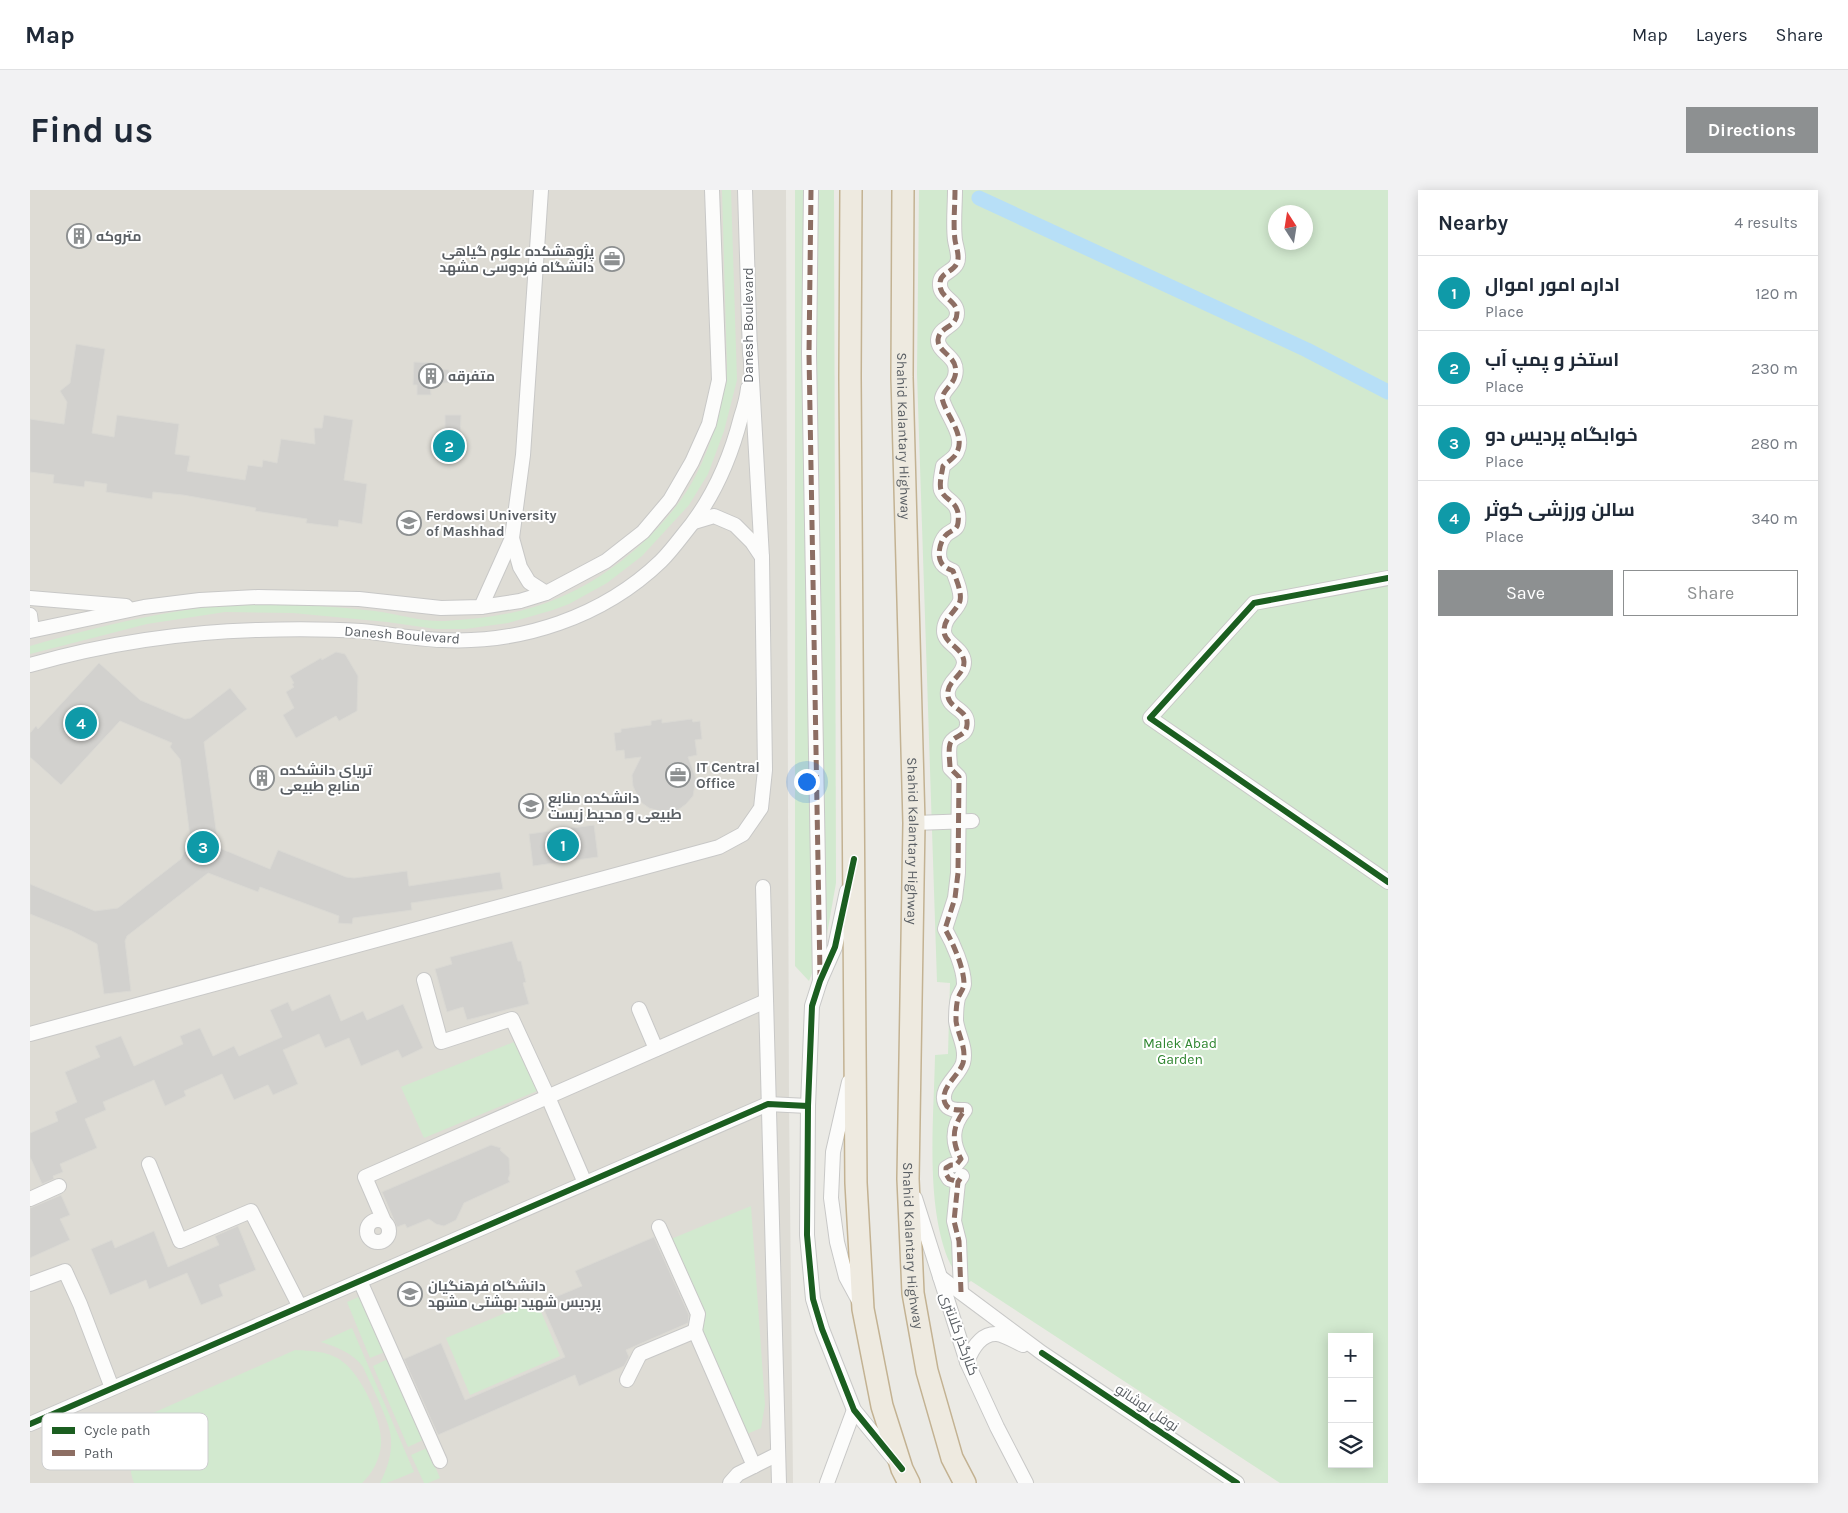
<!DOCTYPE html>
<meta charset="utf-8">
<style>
:root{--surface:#fff;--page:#f2f2f3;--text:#1f2937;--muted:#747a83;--line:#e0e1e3;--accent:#8d9091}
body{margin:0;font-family:Karla,Cairo,sans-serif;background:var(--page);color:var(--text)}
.controls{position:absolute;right:15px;bottom:15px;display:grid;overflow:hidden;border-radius:0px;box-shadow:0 2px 12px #0003}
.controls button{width:45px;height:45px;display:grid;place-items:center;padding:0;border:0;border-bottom:1px solid var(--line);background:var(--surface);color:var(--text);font:25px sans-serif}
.compass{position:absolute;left:1238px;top:15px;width:45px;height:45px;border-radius:50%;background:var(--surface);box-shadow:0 2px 12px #0003;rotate:348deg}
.you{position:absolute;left:776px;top:591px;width:18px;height:18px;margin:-12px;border:4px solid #fff;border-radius:50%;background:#1a73e8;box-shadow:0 0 0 8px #1a73e833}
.badge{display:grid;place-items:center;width:32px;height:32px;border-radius:50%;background:var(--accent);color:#fff;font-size:16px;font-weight:700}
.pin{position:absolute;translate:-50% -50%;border:2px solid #fff;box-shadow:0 1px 5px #0006}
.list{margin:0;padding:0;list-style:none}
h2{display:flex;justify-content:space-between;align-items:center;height:65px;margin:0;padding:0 20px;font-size:21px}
h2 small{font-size:16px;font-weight:400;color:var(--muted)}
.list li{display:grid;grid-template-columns:32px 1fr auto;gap:15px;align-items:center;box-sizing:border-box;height:75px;padding:0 20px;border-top:1px solid var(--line)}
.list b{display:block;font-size:19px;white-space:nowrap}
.list p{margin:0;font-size:16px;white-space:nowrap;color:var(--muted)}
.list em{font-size:16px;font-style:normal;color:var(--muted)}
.actions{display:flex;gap:10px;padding:15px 20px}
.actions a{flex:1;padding:11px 0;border:1px solid var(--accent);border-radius:0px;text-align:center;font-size:18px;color:var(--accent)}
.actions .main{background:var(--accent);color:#fff}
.icon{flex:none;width:28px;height:28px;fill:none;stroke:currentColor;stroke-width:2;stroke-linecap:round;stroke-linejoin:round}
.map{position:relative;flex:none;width:1358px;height:1293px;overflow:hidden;border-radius:0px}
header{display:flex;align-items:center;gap:30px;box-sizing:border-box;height:70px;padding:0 25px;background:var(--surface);border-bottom:1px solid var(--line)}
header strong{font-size:24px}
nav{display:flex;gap:28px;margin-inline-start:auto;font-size:18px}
.intro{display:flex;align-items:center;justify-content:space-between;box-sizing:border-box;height:120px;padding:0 30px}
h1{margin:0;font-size:35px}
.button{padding:12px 22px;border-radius:0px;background:var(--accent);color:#fff;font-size:18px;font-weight:700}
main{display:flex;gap:30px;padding:0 30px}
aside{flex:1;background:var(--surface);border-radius:0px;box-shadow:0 2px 12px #0003}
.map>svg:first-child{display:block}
</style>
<header>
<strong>Map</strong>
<nav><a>Map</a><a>Layers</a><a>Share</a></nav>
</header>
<div class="intro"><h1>Find us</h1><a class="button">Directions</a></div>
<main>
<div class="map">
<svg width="1358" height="1293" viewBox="0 0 1358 1293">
<rect width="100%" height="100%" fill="#ebeae5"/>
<polygon fill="#dedcd5" points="0,0 756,0 759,914 763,1293 0,1293"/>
<g fill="#d2e9cf" fill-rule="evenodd">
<path d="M692,0H701L707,190L694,241L678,284L659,315L612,366L577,393L539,414L523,420L478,433L435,439H406L357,432L263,423L195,422L117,434L0,464V456C51,441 103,428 156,420C173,417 192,414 210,414C255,413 300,416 345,421C368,424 392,432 415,431C454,429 495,423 531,407C583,385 640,336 666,285C683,252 693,214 697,177Z"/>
<polygon points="765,0 804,0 806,693 797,744 779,791 765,776"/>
<path d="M889,0H1358V1293H1250L941,1091L933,1096C928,1087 922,1078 918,1069C895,1011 904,927 905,865L918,864L920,793L907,792L887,184ZM1246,22H1276V52H1246ZM1302,1147H1339V1274H1302Z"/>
<polygon points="484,852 507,901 394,948 371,897"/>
<polygon points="721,1016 735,1215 731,1238 717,1244 672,1142 675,1125 641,1049"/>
<polygon points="331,1106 355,1162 340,1168 317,1112"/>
<polygon points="506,1110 530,1166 440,1205 416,1148"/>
<path d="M322,1138L384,1282L357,1293H350C357,1279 362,1265 361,1249C361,1233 340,1193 333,1177C323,1163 307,1157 291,1152Z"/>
<path d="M265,1160C282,1161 300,1161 313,1172C332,1186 353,1232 351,1255C350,1269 342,1284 332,1293H104C94,1267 105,1242 123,1223Z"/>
<polygon points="358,1169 393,1250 378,1257 343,1176"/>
<polygon points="397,1258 410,1288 398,1293 394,1293 381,1265"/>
</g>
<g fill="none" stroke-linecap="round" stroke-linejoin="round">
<polyline stroke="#b7dff7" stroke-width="15" points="949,8 1277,160 1358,202"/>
</g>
<g fill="#d2d1ce" stroke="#dad9d4">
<polygon points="46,154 75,159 62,243 84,247 87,225 149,234 145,264 160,266 157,281 215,290 218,275 232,277 233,270 247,273 251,249 285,254 284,238 292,238 294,225 323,230 314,290 337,294 332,334 309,330 308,337 276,333 277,329 225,321 226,318 153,305 123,302 122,309 76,302 77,294 55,291 54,297 23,293 24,285 0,282 0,229 34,234 37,212 30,201 40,193"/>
<polygon points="384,172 405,173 404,179 419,180 419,193 404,193 404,195 400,195 401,205 387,205 387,195 383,195"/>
<polygon points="415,225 431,225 429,271 407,270 408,242 415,242"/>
<polygon points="306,462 315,464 328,486 327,521 309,531 306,526 266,548 253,525 264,518 256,502 264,497 262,494 264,493 260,486 291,468 292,470"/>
<polygon points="69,473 110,510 155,529 161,528 200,498 217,519 174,552 188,654 192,659 240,679 248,660 316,687 324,688 377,681 379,696 470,682 473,699 381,713 382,720 323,728 322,734 308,733 309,726 230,697 228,702 178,683 97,746 95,751 101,801 74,804 67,754 42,741 0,724 0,694 65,721 88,718 151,669 157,656 161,655 150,569 140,557 142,553 90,531 31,595 0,567 0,543 6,536 8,539"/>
<polygon points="632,529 632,533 662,529 663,532 670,531 672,549 665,550 667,565 658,567 666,588 663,606 656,614 648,620 636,623 619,618 612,613 608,607 603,596 602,585 611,567 595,569 594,560 586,561 584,543 591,542 591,539 621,535 621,531"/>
<polygon points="564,635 568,667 503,676 499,644"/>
<polygon points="482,751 488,771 491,771 496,792 493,793 499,814 437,830 433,817 417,822 405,779 422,774 420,767"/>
<polygon points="300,804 311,831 333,821 337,830 373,814 393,858 372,868 368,860 331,876 319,848 295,858 289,844 253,860 268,894 243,905 238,895 204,910 192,884 154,901 156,906 135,916 124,890 73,912 76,920 55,929 67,958 30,974 33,982 23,986 24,989 12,994 0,967 0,943 28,931 25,922 47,912 35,882 70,867 65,856 91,846 104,876 153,854 150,846 170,838 183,866 204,856 209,866 252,847 240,820 258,812 262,821"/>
<polygon points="461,955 471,958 470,960 479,968 480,984 478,989 480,992 434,1013 426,1030 414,1036 406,1034 399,1029 377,1038 375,1034 367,1037 352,1002"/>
<polygon points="31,1005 40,1025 30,1029 40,1050 0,1068 0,1018"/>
<polygon points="208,1036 226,1080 189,1095 193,1106 171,1115 157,1083 119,1099 116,1090 80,1105 61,1059 82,1050 85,1058 124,1041 138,1077 189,1055 185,1046"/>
<polygon points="624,1047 659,1125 658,1133 596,1160 599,1167 594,1176 549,1196 545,1185 408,1245 374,1169 411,1153 435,1210 535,1167 511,1113 552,1096 545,1081"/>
</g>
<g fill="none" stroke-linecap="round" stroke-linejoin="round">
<defs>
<g id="minor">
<polyline points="715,0 720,164"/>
<polyline points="781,0 779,164 790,791"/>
<path d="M925,0C925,16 923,34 925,50C926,57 930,66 927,73C923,83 909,82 910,95C910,108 927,110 927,123C927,138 909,136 908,150C908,164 930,166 925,186C923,195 914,199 912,208C915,224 936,245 927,262C925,268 917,272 913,276C912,283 909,293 911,300C915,312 931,310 928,333C927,341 920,340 915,346C910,352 907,365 911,372C913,377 919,379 923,381C926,389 932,402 930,411C926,422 914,427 914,441C914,454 933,457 934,472C934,485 920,489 918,501C915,519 939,518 937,535C936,547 923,545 920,554C918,561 920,571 920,578L929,587L928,683L925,708L915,739C923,753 934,778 934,794C934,798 930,803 928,808C926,816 926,823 926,831C928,845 937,858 933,873C929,886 909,898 915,913C918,921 928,920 935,920C922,936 921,951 931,969L926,975H921L916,978V984L919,989L928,992"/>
<polyline points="664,332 684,326 705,335 722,352 732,367"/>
<polyline points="482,348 490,377 499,392 516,403"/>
<polyline points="1358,388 1224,413 1120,528 1358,692"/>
<polyline points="0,408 96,416"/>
<polyline points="451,417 482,348 493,265 511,0"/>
<polyline points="0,425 2,440"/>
<polyline points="0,441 114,417 170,410 228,407 329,409 411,418 451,417 490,411 516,403 576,371 613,342 640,310 662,272 679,234 689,190 682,0"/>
<path d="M0,475C74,454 152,442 228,440C262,439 297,439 331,441C358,444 385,449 412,450C491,454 573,427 631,371C639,363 646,354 653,345C682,311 700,270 711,227C714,218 717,208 718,198"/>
<polyline points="884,633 942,631"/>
<polyline points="733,697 749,1293"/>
<polyline points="817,701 805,757 790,791 782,816 778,916 777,1045 783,1109 792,1139 824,1220 864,1269"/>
<polyline points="394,790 411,852 482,829 518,907 555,993"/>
<polyline points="609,819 626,859"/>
<polyline points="0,844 689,657 713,644 731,618 735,580 732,368 720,155"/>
<polyline points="819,892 803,962 801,1008 807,1052 816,1087 829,1111"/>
<polyline points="119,974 150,1051 221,1021 270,1117"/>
<polyline points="885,1008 937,1172 967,1237 996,1293"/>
<polyline points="0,1009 29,996"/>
<circle cx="348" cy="1041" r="11"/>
<polyline points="354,1031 335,987 736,811"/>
<polyline points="629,1037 668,1124 665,1141"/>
<polyline points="910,1087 1012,1163 1207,1293"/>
<polyline points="330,1091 410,1271"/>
<polyline points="0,1094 35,1081 50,1114 82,1198"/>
<polyline points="931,1102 929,1051 924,1031 928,992 932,986"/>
<path d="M937,1172C942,1159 951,1143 967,1144C975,1145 986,1152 993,1155"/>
<polyline points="597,1190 610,1164 665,1141 724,1276"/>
<polyline points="0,1234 738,914 778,916"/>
<polyline points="700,1293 708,1284 748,1264"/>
<polyline points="797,1293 824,1220"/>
</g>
<g id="highway">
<polyline points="821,0 820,187 826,993 833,1119 852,1216 872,1279 879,1293"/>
<path id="s1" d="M873,0L872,187L884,633L878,989L883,1103L897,1181L922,1268L935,1293"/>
</g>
</defs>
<use href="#minor" stroke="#c8c8c7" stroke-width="16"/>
<use href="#highway" stroke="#c3b292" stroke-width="24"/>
<use href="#minor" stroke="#fcfcfb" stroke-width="14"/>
<use href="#highway" stroke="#eeeae0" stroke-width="21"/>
<g stroke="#8d6e63" stroke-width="5" stroke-dasharray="10 5" stroke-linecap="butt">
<polyline points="781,0 779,164 790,785"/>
<path d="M925,0C925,16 923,34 925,50C926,57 930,66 927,73C923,83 909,82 910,95C910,108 927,110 927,123C927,138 909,136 908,150C908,164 930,166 925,186C923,195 914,199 912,208C915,224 936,245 927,262C925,268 917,272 913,276C912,283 909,293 911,300C915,312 931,310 928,333C927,341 920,340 915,346C910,352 907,365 911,372C913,377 919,379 923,381C926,389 932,402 930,411C926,422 914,427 914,441C914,454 933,457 934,472C934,485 920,489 918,501C915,519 939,518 937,535C936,547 923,545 920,554C918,561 920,571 920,578L929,587L928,683L925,708L915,739C923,753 934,778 934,794C934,798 930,803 928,808C926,816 926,823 926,831C928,845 937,858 933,873C929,886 909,898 915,913C918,921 928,920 935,920C922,936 921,951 931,969L926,975H921L916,978V984L919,989L928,992"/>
<polyline points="931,1102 929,1051 924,1031 928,992 932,986"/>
</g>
<defs>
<g id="cycleway">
<polyline points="1358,388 1224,413 1120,528 1358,692"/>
<polyline points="824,669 805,757 790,791 782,816 778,916 777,1045 783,1109 792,1139 824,1220 872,1279"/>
<polyline points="1012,1163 1207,1293"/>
<polyline points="0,1234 738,914 778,916"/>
</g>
</defs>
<use href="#cycleway" stroke="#fff" stroke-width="9"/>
<use href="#cycleway" stroke="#1b5e20" stroke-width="6"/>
</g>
<defs>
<symbol id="building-ring" viewBox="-11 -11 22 22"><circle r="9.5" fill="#fff" stroke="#8d9091" stroke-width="1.5"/><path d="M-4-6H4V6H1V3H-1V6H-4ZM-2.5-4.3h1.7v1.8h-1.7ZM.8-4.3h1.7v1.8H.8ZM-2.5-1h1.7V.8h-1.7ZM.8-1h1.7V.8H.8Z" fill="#8d9091"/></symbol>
<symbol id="office-ring" viewBox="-11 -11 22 22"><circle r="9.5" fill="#fff" stroke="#8d9091" stroke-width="1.5"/><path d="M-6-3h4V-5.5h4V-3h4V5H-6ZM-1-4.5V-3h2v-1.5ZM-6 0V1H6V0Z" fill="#8d9091"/></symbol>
<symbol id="university-ring" viewBox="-11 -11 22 22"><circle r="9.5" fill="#fff" stroke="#8d9091" stroke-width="1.5"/><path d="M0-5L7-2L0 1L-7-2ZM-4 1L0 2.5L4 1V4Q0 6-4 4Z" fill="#8d9091"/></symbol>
</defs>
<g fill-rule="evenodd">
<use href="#building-ring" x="35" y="32" width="28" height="28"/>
<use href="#office-ring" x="568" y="55" width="28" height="28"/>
<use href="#building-ring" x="387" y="172" width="28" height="28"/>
<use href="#university-ring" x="365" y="319" width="28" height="28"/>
<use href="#office-ring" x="634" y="571" width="28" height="28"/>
<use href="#building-ring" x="218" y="574" width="28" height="28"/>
<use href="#university-ring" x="487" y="602" width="28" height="28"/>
<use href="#university-ring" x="366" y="1090" width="28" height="28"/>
</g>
<g text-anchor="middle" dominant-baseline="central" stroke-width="4" stroke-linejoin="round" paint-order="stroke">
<g font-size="14" font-weight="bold" fill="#5a5f64" stroke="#fff" text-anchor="start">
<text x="66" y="46">متروکه</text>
<text x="564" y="61" text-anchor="end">پژوهشکده علوم گیاهی<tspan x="564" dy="16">دانشگاه فردوسی مشهد</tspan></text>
<text x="418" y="186">متفرقه</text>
<text x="396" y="325">Ferdowsi University<tspan x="396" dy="16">of Mashhad</tspan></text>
<text x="666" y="577">IT Central<tspan x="666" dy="16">Office</tspan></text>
<text x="250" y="580">تریای دانشکده<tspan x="250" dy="16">منابع طبیعی</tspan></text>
<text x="518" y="608">دانشکده منابع<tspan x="518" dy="16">طبیعی و محیط زیست</tspan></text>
<text x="398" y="1096">دانشگاه فرهنگیان<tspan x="398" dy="16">پردیس شهید بهشتی مشهد</tspan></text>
</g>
<g font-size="14" fill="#5a5f64" stroke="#fff">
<text transform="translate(718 135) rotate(-90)">Danesh Boulevard</text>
<text stroke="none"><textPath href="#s1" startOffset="246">Shahid Kalantary Highway</textPath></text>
<text transform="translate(372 445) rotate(4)">Danesh Boulevard</text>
<text stroke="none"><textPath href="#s1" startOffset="651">Shahid Kalantary Highway</textPath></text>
<text stroke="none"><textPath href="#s1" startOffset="1056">Shahid Kalantary Highway</textPath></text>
<text transform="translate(929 1144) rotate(70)">کنارگذر کلانتری</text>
<text transform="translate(1117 1218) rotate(34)">نوفل لوشاتو</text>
</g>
<g font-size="14" fill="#2f8630" stroke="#fff">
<text x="1150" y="853">Malek Abad<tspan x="1150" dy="16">Garden</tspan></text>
</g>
</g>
<rect x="12" y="1223" width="166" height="57" rx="8" fill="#fff" stroke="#cecfd0" stroke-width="1"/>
<rect x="22" y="1237" width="23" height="7" fill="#1b5e20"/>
<rect x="22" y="1260" width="23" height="6" fill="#8d6e63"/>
<g font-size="14" fill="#5a5f64">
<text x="54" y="1245">Cycle path</text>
<text x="54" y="1268">Path</text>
</g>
</svg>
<div class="controls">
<button>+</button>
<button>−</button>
<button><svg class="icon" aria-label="layers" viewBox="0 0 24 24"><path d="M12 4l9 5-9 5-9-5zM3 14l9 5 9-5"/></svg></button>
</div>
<svg class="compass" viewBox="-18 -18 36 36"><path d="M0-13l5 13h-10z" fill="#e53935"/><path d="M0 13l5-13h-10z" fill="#747a83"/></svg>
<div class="you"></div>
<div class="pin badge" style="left:533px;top:655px;background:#0f9aa8">1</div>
<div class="pin badge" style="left:419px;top:256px;background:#0f9aa8">2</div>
<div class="pin badge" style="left:173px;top:657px;background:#0f9aa8">3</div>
<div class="pin badge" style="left:51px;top:533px;background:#0f9aa8">4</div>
</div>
<aside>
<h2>Nearby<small>4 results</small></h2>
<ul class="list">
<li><span class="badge" style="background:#0f9aa8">1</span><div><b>اداره امور اموال</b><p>Place</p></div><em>120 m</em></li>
<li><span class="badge" style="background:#0f9aa8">2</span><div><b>استخر و پمپ آب</b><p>Place</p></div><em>230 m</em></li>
<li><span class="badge" style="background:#0f9aa8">3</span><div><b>خوابگاه پردیس دو</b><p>Place</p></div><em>280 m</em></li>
<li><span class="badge" style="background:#0f9aa8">4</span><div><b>سالن ورزشی کوثر</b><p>Place</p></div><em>340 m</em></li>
</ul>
<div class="actions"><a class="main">Save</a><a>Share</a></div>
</aside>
</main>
